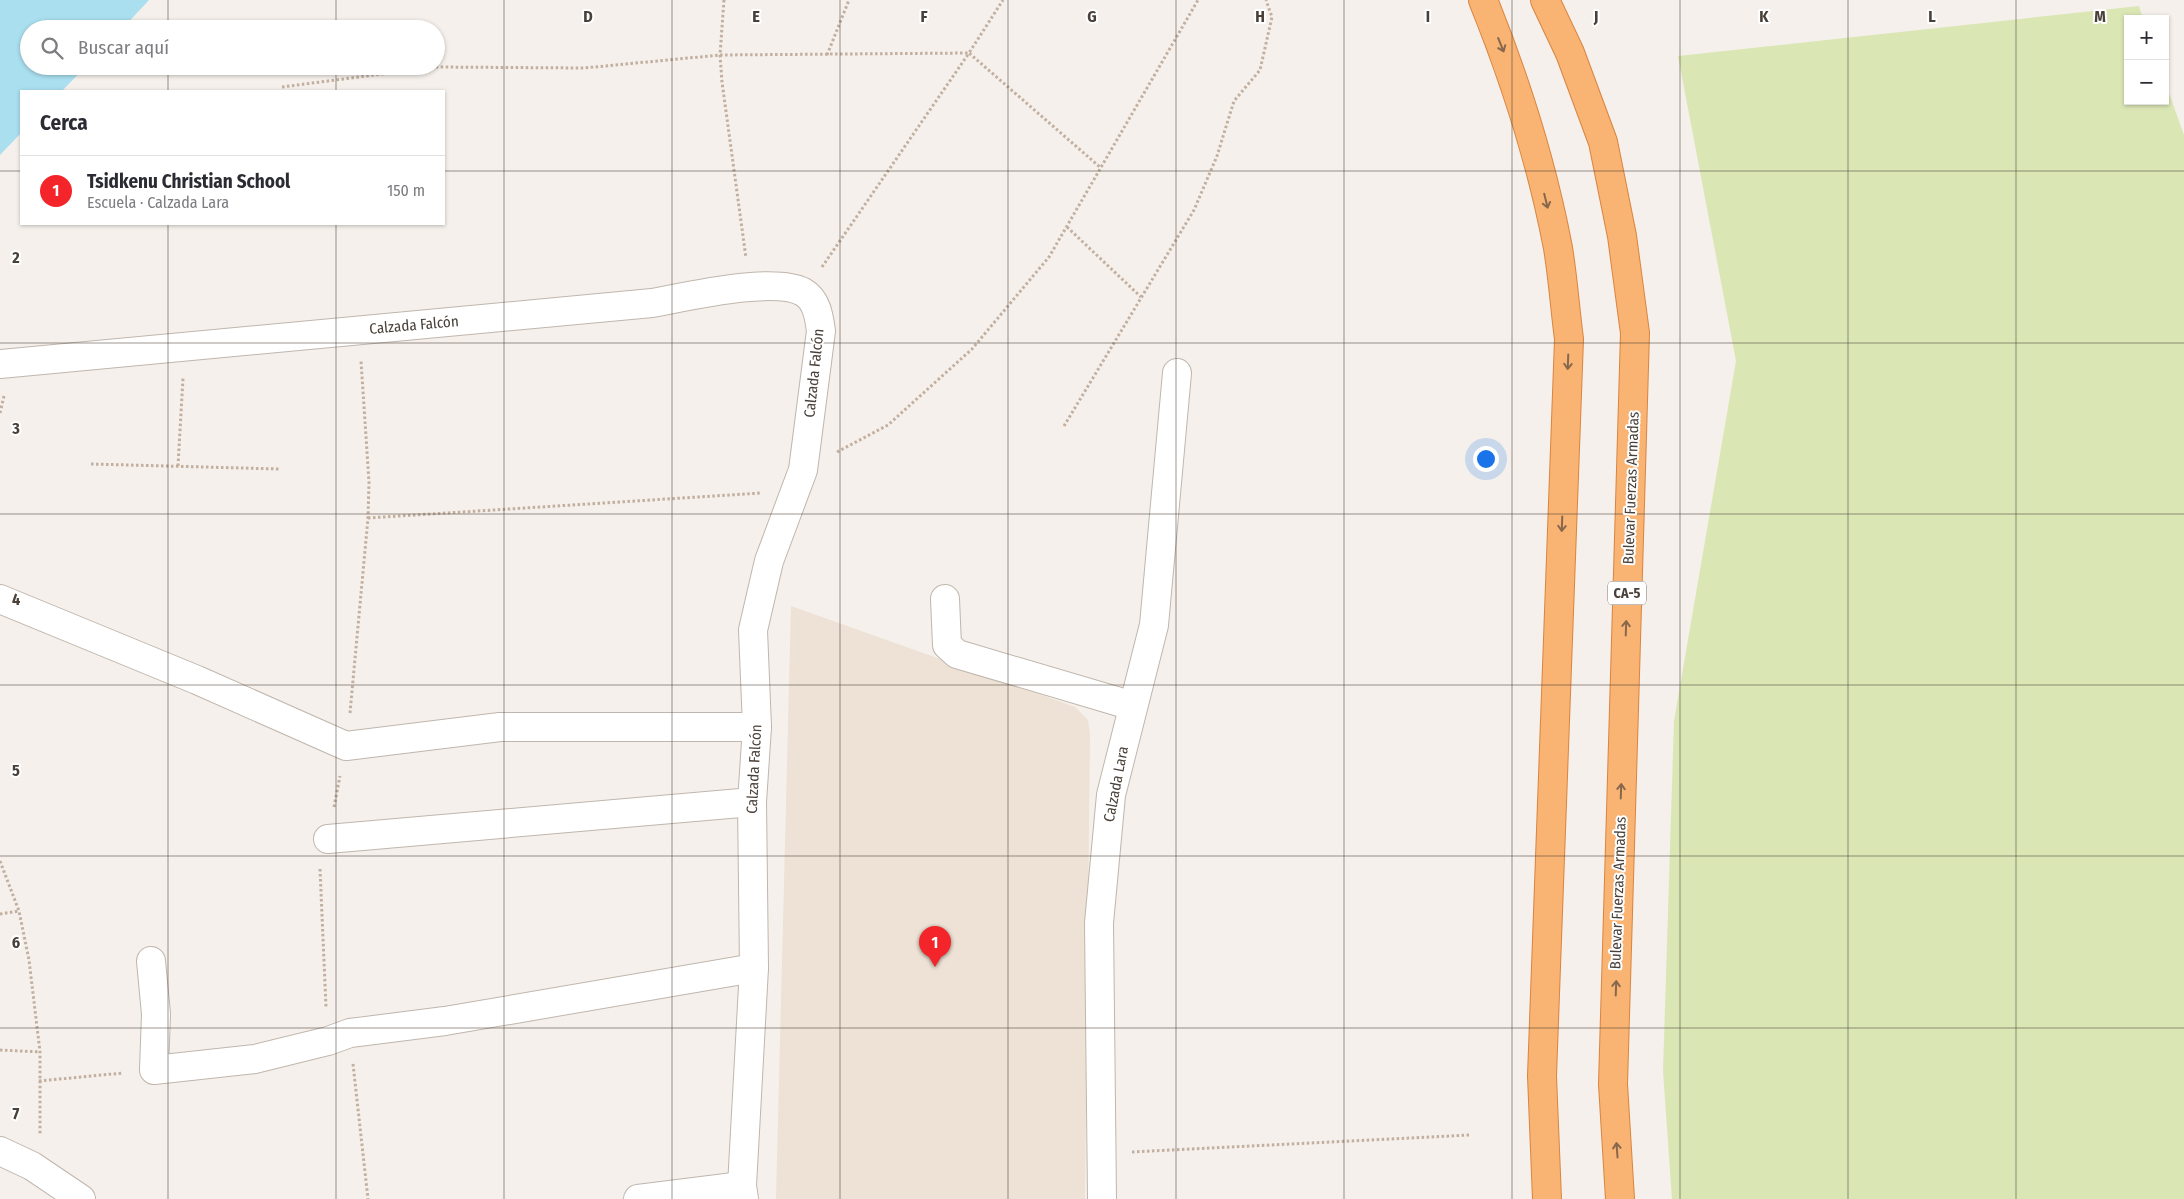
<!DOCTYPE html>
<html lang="es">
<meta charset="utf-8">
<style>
:root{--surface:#fff;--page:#f7f7f7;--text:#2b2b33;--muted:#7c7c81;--line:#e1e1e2;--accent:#f3242a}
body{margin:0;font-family:"Fira Sans Condensed",sans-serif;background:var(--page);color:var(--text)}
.controls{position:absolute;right:15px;top:15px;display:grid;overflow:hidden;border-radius:0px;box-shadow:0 1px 4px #0004}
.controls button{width:45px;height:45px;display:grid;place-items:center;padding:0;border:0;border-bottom:1px solid var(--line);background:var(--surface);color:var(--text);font:25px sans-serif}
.you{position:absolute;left:1485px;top:458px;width:18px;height:18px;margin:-12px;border:4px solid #fff;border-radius:50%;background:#1a73e8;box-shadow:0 0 0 8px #1a73e833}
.badge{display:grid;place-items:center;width:32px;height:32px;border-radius:50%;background:var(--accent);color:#fff;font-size:16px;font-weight:700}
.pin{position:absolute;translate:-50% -41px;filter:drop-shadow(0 1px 2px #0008)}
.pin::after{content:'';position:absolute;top:26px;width:18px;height:15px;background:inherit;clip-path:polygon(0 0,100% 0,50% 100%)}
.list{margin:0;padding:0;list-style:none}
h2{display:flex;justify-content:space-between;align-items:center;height:65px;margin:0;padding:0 20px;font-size:21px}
h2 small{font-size:16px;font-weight:400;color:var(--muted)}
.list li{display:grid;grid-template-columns:32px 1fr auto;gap:15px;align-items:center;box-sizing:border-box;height:70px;padding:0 20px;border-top:1px solid var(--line)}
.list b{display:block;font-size:19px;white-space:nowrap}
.list p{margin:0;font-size:16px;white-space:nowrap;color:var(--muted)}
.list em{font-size:16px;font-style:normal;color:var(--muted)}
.icon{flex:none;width:28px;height:28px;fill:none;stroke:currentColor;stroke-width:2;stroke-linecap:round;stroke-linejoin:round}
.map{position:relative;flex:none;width:2184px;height:1199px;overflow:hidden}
.search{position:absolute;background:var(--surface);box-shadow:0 1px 4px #0004;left:20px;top:20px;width:425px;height:55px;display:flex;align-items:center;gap:12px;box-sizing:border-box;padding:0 18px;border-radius:28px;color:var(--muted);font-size:19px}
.panel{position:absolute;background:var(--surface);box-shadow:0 1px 4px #0004;left:20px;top:90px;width:425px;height:135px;border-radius:0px}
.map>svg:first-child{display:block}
</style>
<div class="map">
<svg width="2184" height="1199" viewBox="0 0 2184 1199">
<rect width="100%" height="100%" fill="#f5f0eb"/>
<polygon fill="#ede2d5" points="791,606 1075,707 1088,720 1090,734 1085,1199 776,1199"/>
<polygon fill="#dae7b5" points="2139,6 2143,19 2128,19 2128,101 2165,101 2165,82 2184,135 2184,1199 1672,1199 1663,1071 1674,721 1736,361 1678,56"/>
<polygon fill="#aadfef" points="0,0 149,0 122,29 29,29 29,66 86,66 62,91 21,91 21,133 0,155"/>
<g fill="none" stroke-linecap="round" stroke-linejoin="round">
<defs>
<g id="street">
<path d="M0,364L652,303C686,297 774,276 803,292C817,300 819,317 821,331L803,470L769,561L753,630L757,727L752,802L754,968L742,1186L744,1199"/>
<polyline points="0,599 197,680 346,746 500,727 757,727"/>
<polyline points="945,599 947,645 957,654 1133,706"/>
<polyline points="328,839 752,802"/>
<polyline points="151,961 156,1014 154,1070 255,1059 328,1041 350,1033 445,1021 754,968"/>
<polyline points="0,1151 32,1166 81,1199"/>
<polyline points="638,1199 742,1186"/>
<polyline points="1102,1199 1099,923 1111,795 1154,625 1177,373"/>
</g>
<g id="highway">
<path d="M1483,0C1515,79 1542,164 1558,248C1563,278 1565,309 1569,339L1542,1076L1547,1199"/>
<polyline points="1545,0 1570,53 1603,142 1622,236 1635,333 1613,1084 1620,1199"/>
</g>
</defs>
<use href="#street" stroke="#c0b6ad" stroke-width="30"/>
<use href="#highway" stroke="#d98541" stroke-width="30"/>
<g stroke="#c2af9f" stroke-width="3" stroke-dasharray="2.5 2.5" stroke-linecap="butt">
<polyline points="724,0 720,55 722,82 746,258"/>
<polyline points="827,55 849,0"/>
<polyline points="282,87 435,67 584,68 720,55 969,53 1003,0"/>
<polyline points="1067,227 1141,297"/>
<polyline points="822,267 969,53 1101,168"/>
<polyline points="0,413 4,396"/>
<polyline points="1064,426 1194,210 1217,156 1234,101 1260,70 1272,17 1266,0"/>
<polyline points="837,452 888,425 972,349 1049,257 1198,0"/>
<polyline points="91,464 279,469"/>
<polyline points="178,466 183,378"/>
<polyline points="368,518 761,493"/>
<polyline points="350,713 368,518 369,482 361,361"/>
<polyline points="334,807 340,776"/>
<polyline points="0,861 19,911 29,960 40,1052 40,1135"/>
<polyline points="320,869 326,1007"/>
<polyline points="0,914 19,911"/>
<polyline points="0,1050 40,1052"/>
<polyline points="353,1064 368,1199"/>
<polyline points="39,1081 123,1073"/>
<polyline points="1132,1152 1469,1135"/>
</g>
<use href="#street" stroke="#fff" stroke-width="28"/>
<use href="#highway" stroke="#f9b372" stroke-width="28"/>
</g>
<defs><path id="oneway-shaft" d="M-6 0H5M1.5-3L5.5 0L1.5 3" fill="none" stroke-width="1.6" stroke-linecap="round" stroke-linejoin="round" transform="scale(1.25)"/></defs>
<g stroke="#87684d">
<use href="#oneway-shaft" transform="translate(1501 45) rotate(68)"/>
<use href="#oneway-shaft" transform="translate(1546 201) rotate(76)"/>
<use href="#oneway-shaft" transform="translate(1568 362) rotate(92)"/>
<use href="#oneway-shaft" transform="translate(1562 524) rotate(92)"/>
<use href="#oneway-shaft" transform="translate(1626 628) rotate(-88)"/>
<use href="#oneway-shaft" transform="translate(1621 791) rotate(-88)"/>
<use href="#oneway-shaft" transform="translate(1616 988) rotate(-88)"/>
<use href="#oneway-shaft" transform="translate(1617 1150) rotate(-94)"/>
</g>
<path fill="none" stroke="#494039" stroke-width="1" stroke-opacity="0.55" d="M168,0V29M336,0V29M504,0V1199M672,0V1199M840,0V1199M1008,0V1199M1176,0V1199M1344,0V1199M1512,0V1199M1680,0V1199M1848,0V1199M2016,0V1199M168,66V91M336,66V91M0,171H21M444,171H2184M168,224V1199M336,224V1199M0,343H2184M0,514H2184M0,685H2184M0,856H2184M0,1028H2184"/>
<g text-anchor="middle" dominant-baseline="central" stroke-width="4" stroke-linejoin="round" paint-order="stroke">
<rect fill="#fff" stroke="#807974" stroke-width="1" x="1608" y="581.5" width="38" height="23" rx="4"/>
<g font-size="14" font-weight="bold" fill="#494039">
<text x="1627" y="593">CA-5</text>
</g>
<g font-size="15" fill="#494039" stroke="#fff">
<text transform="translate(414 325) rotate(-5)">Calzada Falcón</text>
<text transform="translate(814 373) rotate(-84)">Calzada Falcón</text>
<text transform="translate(1631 488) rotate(-88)">Bulevar Fuerzas Armadas</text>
<text transform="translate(754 769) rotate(-87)">Calzada Falcón</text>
<text transform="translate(1116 784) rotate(-79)">Calzada Lara</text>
<text transform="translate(1618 893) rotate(-88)">Bulevar Fuerzas Armadas</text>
</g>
</g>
<g font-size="16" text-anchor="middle" font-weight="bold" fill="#494039" stroke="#fff" stroke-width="4" stroke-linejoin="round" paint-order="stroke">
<text x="588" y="22">D</text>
<text x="756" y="22">E</text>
<text x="924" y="22">F</text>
<text x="1092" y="22">G</text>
<text x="1260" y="22">H</text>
<text x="1428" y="22">I</text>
<text x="1596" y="22">J</text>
<text x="1764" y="22">K</text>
<text x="1932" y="22">L</text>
<text x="2100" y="22">M</text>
<text x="16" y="263">2</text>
<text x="16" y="434">3</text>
<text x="16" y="605">4</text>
<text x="16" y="776">5</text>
<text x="16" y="948">6</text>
<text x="16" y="1119">7</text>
</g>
</svg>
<div class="controls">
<button>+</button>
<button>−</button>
</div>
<div class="you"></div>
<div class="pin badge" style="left:935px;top:967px">1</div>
<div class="search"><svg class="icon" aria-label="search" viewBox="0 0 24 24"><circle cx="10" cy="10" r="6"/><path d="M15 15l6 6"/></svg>Buscar aquí</div>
<section class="panel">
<h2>Cerca<small></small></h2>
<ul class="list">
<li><span class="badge">1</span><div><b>Tsidkenu Christian School</b><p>Escuela · Calzada Lara</p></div><em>150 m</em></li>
</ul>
</section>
</div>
